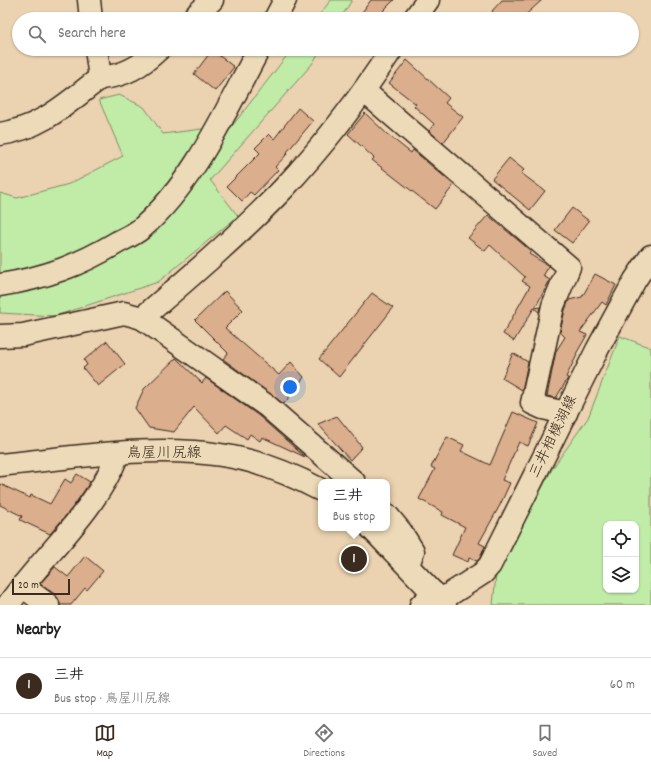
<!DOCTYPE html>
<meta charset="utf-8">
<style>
:root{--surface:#fff;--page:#f6f6f6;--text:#222;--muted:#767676;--line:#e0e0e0;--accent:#3b2a1e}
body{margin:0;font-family:Dekko,"Klee One",sans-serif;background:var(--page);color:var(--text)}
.controls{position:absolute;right:12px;bottom:12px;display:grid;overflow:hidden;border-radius:8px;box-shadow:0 1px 3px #0004}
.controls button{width:36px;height:36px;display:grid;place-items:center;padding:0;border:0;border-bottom:1px solid var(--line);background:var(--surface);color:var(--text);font:20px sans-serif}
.scale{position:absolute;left:12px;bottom:10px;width:58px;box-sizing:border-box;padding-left:4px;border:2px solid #3b2a1e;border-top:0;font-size:11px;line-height:14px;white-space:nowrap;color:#3b2a1e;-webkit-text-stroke:3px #eddab8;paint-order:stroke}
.you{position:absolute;left:290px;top:387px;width:14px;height:14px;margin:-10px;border:3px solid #fff;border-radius:50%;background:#1a73e8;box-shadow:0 0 0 6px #1a73e833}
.badge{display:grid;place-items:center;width:26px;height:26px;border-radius:50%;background:var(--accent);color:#fff;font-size:13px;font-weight:700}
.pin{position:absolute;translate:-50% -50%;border:2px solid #fff;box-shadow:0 1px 4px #0006}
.popup{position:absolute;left:318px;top:479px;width:72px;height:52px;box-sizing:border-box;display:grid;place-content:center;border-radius:8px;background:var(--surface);filter:drop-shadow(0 1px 3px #0005);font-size:13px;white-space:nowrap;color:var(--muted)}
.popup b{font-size:15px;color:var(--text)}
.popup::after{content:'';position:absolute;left:50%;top:100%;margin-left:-8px;border:8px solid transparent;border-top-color:var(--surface)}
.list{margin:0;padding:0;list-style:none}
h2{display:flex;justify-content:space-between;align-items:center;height:52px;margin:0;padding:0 16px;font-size:17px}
h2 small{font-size:13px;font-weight:400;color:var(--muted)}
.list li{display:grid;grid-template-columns:26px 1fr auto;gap:12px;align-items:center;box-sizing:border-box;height:56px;padding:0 16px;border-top:1px solid var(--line)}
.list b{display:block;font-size:15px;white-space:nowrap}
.list p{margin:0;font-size:13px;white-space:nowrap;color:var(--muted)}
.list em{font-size:13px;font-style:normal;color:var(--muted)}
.icon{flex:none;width:22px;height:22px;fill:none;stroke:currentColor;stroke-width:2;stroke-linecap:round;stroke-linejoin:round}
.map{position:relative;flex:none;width:651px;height:605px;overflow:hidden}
.search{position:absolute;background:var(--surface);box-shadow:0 1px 3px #0004;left:12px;right:12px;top:12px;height:44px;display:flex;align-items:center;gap:10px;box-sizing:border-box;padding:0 14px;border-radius:22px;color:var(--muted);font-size:15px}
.sheet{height:108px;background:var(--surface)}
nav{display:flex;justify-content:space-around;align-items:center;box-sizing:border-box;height:56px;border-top:1px solid var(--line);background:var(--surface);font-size:11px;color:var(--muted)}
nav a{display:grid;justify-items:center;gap:2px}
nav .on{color:var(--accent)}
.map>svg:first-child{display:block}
</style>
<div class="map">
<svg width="651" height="605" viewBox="0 0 651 605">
<rect width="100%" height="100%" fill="#ebd2b0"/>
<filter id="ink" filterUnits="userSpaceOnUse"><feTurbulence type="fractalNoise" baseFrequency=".025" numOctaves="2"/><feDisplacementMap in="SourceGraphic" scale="8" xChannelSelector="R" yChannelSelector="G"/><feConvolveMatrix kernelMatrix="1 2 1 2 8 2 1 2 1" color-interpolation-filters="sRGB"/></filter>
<g filter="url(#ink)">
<g fill="#c0eca8" stroke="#7e8b63" fill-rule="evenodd">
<polygon points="331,0 352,0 340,19 316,19"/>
<polygon points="292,49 321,49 312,64 210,180 238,216 158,282 55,316 0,313 0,193 17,198 69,184 123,156 99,100 119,95 144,107 163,134 233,125"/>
<path d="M620,336L651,348V605H493L496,575L552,469L588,418ZM606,524H636V590H606Z"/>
</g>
<g fill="#dbae8d" stroke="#3b2a1e">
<polygon points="371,0 394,0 383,11 391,19 357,19"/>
<polygon points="502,0 542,0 521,19 498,19 492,11"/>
<polygon points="212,50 234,67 215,91 194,74"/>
<polygon points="407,60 449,98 445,103 463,117 443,143 429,131 434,124 414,106 416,104 389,83"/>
<polygon points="298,108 313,121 287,152 288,153 275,167 278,170 254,195 250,192 242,201 227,186 260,153 255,148 269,134 274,139"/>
<polygon points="365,113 387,134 411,153 413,150 454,185 435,209 372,160 374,158 348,134"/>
<polygon points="509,158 524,170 521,173 545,191 530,210 492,179"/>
<polygon points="572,208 589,221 572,243 555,230"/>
<polygon points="488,215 531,251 529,254 549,266 543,276 550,280 535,308 540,307 539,312 534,308 514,341 503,334 530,286 522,281 525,277 490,245 485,251 468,238"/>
<polygon points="595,274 616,285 606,305 602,302 580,332 587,335 576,354 577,355 566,377 568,378 556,398 547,396 556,351 565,337 560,332 565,310 569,300 582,297"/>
<polygon points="225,291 243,310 225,328 279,375 291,362 304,377 284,404 223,359 228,353 195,320"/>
<polygon points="372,293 393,308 339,377 319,359"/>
<polygon points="107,341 125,364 98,386 83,368 87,365 84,360"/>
<polygon points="513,353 528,362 522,390 502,378"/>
<polygon points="176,358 202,383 206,378 259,416 305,457 262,437 260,441 250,434 247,439 226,425 219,433 194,407 174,432 149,428 135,408 144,389"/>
<polygon points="513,412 538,423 528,446 519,442 502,480 510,483 500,505 479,543 485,546 480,558 477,561 469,558 468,562 452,555 465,527 442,515 443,512 419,499 435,469 431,467 447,437 464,445 461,451 490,465"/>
<polygon points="337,416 362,447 350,460 318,424"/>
<polygon points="77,474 90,482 73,507 50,534 20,520 22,516 0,505 0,484 30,498 31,495 50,504 65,479 71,483"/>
<polygon points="85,556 103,571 87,590 85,588 71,605 60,605 56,595 40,584 55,567 68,577"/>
</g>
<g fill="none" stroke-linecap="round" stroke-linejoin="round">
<defs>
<g id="minor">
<polyline points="89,0 91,19"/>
<polyline points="192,19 212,0"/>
<polyline points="275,19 285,0"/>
<polyline points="414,19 428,0"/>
<path d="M96,49L100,78C125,76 141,66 159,49"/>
<polyline points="364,91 569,267 553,306 532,403 543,408 566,413"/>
<path d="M0,134C42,128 67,103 100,78"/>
<path d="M0,285C45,278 80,265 118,242C126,238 135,234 142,228C196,180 225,111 259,49"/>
<path d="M142,318C191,276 240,234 284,188C324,145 360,98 392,49"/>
<polyline points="0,336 23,335 124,313 142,318 267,406 354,482"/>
<polyline points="387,515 401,532 413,551 408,565"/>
<polyline points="22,586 48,605"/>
<path d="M8,605C44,554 95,513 118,454"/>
<polyline points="421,605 434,593"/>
</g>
<g id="major">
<path d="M0,465C70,458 152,444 221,455C257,460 289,473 321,490"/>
<polyline points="371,528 445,605"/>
<polyline points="441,600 483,573 490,565 597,350 635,280 651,256"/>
</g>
</defs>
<use href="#minor" stroke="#3b2a1e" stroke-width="25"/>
<use href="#major" stroke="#3b2a1e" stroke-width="25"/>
<use href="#minor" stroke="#eddab8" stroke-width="22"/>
<use href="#major" stroke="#eddab8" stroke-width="22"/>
</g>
</g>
<g text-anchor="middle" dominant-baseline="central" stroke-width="3.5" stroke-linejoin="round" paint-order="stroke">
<g font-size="15" fill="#3b2a1e" stroke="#eddab8">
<text transform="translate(554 437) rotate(-64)">三井相模湖線</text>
<text x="164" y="454">鳥屋川尻線</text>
</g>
</g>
</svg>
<div class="controls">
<button><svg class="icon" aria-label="locate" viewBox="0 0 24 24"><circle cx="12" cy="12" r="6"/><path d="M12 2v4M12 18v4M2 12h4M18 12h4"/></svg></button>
<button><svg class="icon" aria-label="layers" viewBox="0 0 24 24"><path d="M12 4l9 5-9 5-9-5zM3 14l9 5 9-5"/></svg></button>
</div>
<div class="scale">20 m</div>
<div class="you"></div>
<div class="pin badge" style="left:354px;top:559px">1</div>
<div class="popup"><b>三井</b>Bus stop</div>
<div class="search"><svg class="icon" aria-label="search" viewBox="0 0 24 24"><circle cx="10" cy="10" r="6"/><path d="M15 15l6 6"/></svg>Search here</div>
</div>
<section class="sheet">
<h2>Nearby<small></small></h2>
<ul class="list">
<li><span class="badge">1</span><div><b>三井</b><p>Bus stop · 鳥屋川尻線</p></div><em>60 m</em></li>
</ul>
</section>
<nav>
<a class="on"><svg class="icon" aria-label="map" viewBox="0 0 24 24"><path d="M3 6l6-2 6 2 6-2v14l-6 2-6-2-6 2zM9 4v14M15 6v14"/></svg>Map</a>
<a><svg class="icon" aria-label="directions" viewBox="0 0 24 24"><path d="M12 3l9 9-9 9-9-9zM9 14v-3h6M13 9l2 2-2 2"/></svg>Directions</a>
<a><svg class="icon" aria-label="saved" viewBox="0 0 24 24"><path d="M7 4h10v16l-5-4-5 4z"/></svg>Saved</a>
</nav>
